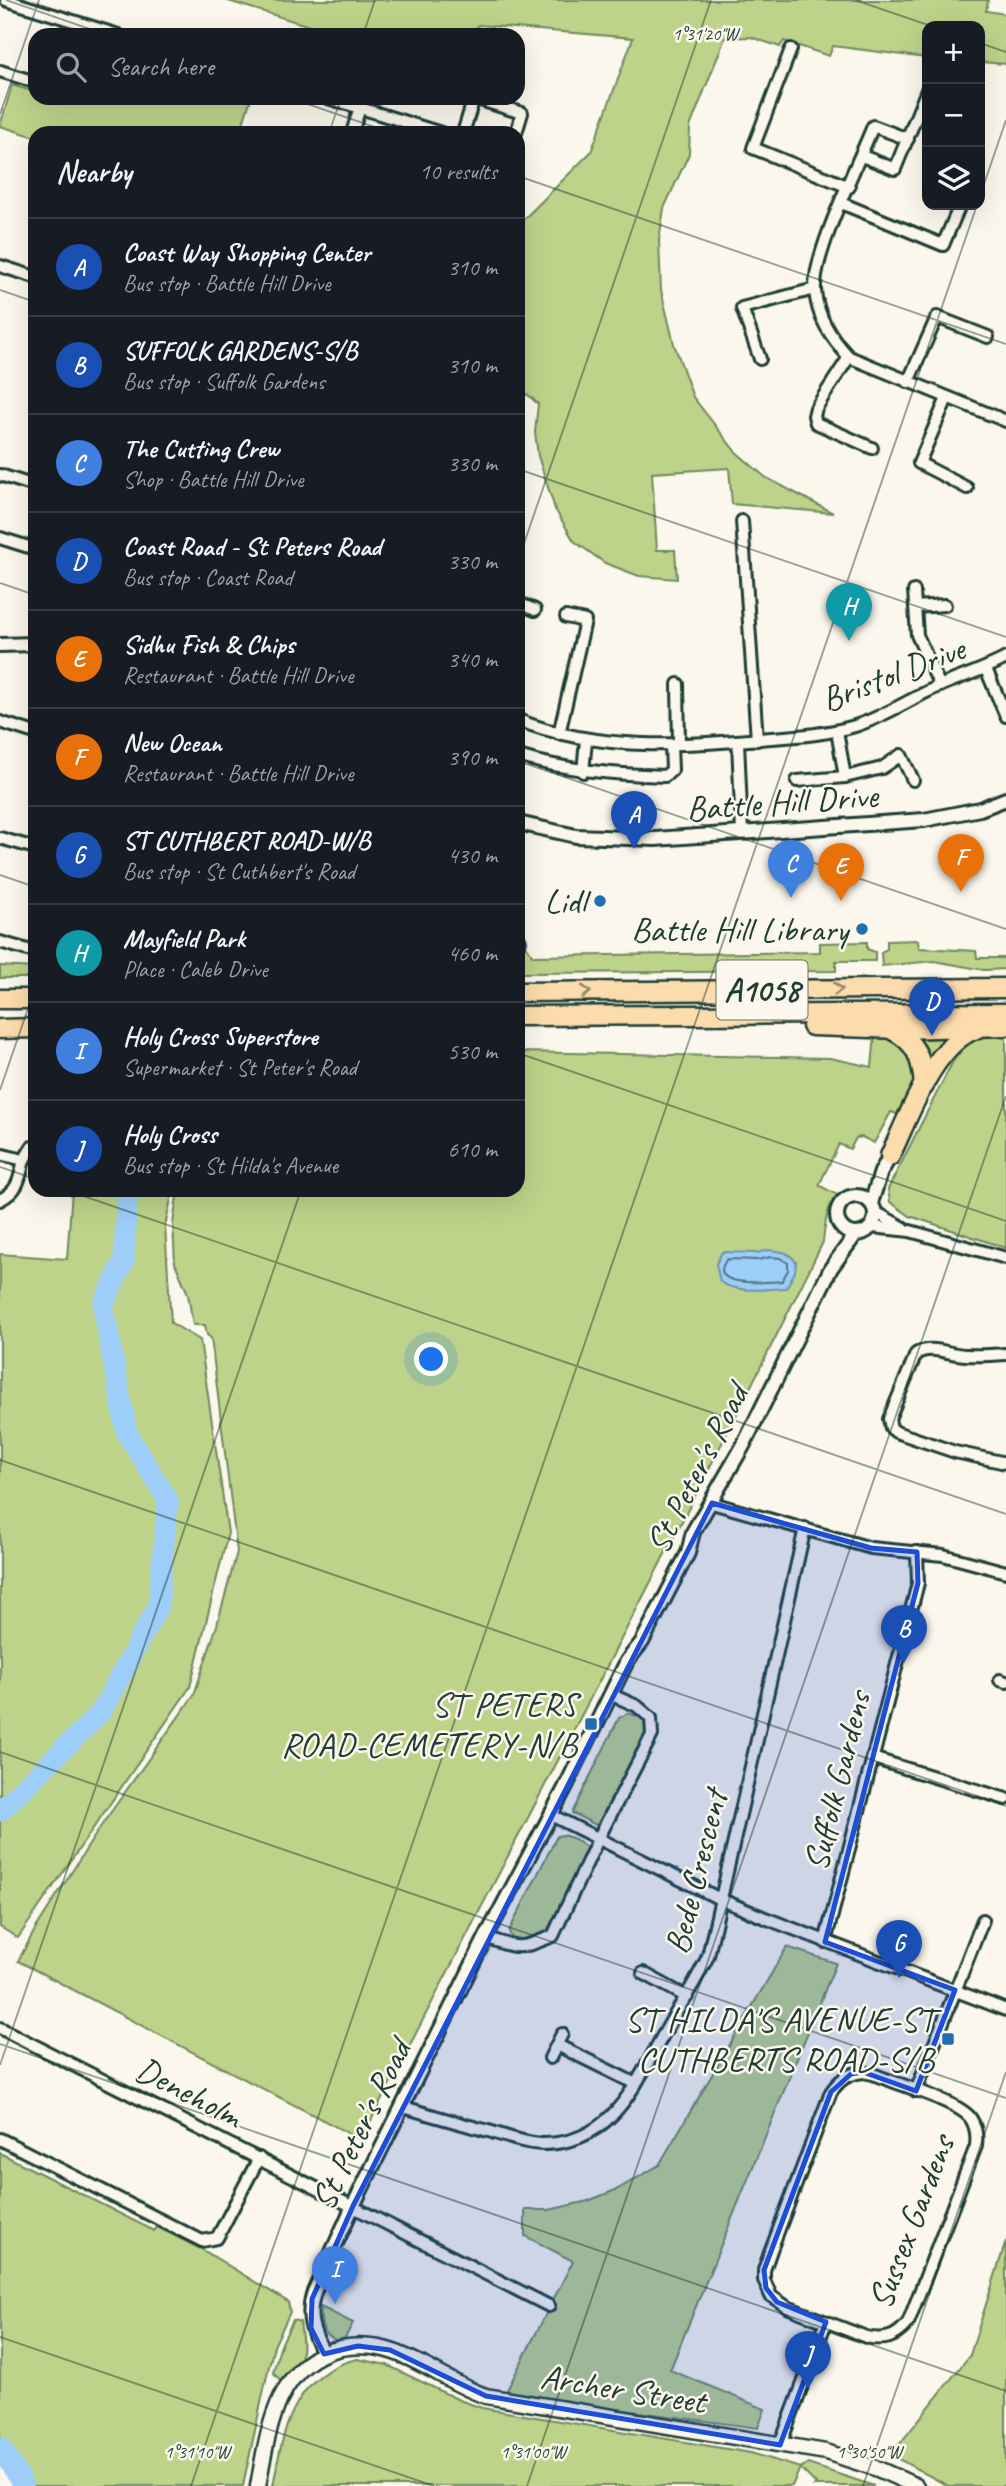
<!DOCTYPE html>
<meta charset="utf-8">
<style>
:root{--surface:#171b24;--page:#242831;--text:#f1f3f6;--muted:#9ea1a6;--line:#363941;--accent:#d93025}
body{margin:0;font-family:Caveat,sans-serif;background:var(--page);color:var(--text)}
.controls{position:absolute;right:21px;top:21px;display:grid;overflow:hidden;border-radius:14px;box-shadow:0 7px 28px #0002}
.controls button{width:63px;height:63px;display:grid;place-items:center;padding:0;border:0;border-bottom:2px solid var(--line);background:var(--surface);color:var(--text);font:35px sans-serif}
.you{position:absolute;left:432px;top:1360px;width:24px;height:24px;margin:-18px;border:5px solid #fff;border-radius:50%;background:#1a73e8;box-shadow:0 0 0 10px #1a73e833}
.badge{display:grid;place-items:center;width:46px;height:46px;border-radius:50%;background:var(--accent);color:#fff;font-size:23px;font-weight:700}
.pin{position:absolute;translate:-50% -58px;filter:drop-shadow(0 2px 4px #0008)}
.pin::after{content:'';position:absolute;top:37px;width:24px;height:21px;background:inherit;clip-path:polygon(0 0,100% 0,50% 100%)}
.list{margin:0;padding:0;list-style:none}
h2{display:flex;justify-content:space-between;align-items:center;height:91px;margin:0;padding:0 28px;font-size:30px}
h2 small{font-size:23px;font-weight:400;color:var(--muted)}
.list li{display:grid;grid-template-columns:46px 1fr auto;gap:21px;align-items:center;box-sizing:border-box;height:98px;padding:0 28px;border-top:2px solid var(--line)}
.list b{display:block;font-size:26px;white-space:nowrap}
.list p{margin:0;font-size:23px;white-space:nowrap;color:var(--muted)}
.list em{font-size:23px;font-style:normal;color:var(--muted)}
.icon{flex:none;width:38px;height:38px;fill:none;stroke:currentColor;stroke-width:2;stroke-linecap:round;stroke-linejoin:round}
.map{position:relative;flex:none;width:1006px;height:2486px;overflow:hidden}
.search{position:absolute;background:var(--surface);box-shadow:0 7px 28px #0002;left:28px;top:28px;width:497px;height:77px;display:flex;align-items:center;gap:18px;box-sizing:border-box;padding:0 24px;border-radius:21px;color:var(--muted);font-size:26px}
.panel{position:absolute;background:var(--surface);box-shadow:0 7px 28px #0002;left:28px;top:126px;width:497px;height:1071px;border-radius:21px}
.map>svg:first-child{display:block}
</style>
<div class="map">
<svg width="1006" height="2486" viewBox="0 0 1006 2486">
<rect width="100%" height="100%" fill="#fbf7ec"/>
<filter id="ink" filterUnits="userSpaceOnUse"><feTurbulence type="fractalNoise" baseFrequency=".0143" numOctaves="2"/><feDisplacementMap in="SourceGraphic" scale="14" xChannelSelector="R" yChannelSelector="G"/><feConvolveMatrix kernelMatrix="1 2 1 2 8 2 1 2 1" color-interpolation-filters="sRGB"/></filter>
<g filter="url(#ink)">
<g fill="#bdd389" stroke="#6e885e" stroke-width="2">
<polygon points="225,0 988,0 986,11 1006,14 1006,64 980,62 980,26 927,26 927,58 833,46 829,56 784,41 780,47 751,37 725,38 690,127 689,154 664,208 659,240 661,290 674,344 693,397 735,451 765,477 833,513 732,504 729,468 652,473 657,550 675,550 677,579 639,576 605,563 574,541 555,509 538,456 535,432 538,404 527,394 518,401 518,236 523,220 591,152 633,38 478,25 475,35 339,35"/>
<polygon points="61,25 94,35 58,35"/>
<polygon points="12,85 35,92 35,98 251,98 240,133 35,133 35,137 0,126"/>
<polygon points="918,940 919,948 976,951 977,958 1006,958 1006,969 984,970 934,961 882,966 881,952 887,949 887,941"/>
<polygon points="867,942 867,949 875,952 875,961 836,961 836,971 518,973 518,948 527,947 533,956 820,952 820,943"/>
<polygon points="0,966 35,968 35,978 0,978"/>
<polygon points="1006,1034 1006,1248 910,1216 890,1202 888,1189 952,1063 971,1037"/>
<path d="M875,1035C907,1039 907,1047 917,1076L897,1114L891,1112L874,1143L862,1137L856,1138L850,1149L839,1144L819,1185L837,1195C826,1209 825,1225 823,1242C674,1544 514,1841 361,2140L18,1961L36,1928L101,1826L194,1695L217,1625L237,1552L211,1338L207,1335L205,1325H193L188,1294L175,1263L173,1224L178,1190H518V1052L830,1058L872,1067Z"/>
<polygon points="917,1035 951,1036 931,1067 916,1038"/>
<polygon points="72,1190 173,1190 165,1226 171,1323 200,1340 228,1533 190,1687 18,1938 0,1927 0,1254 67,1259"/>
<polygon points="628,1713 643,1718 647,1731 605,1819 596,1825 572,1813 619,1718"/>
<path d="M563,1835L575,1839L586,1847V1856L547,1931C535,1937 525,1941 512,1939L509,1931L557,1836Z"/>
<polygon points="787,1947 836,1963 670,2370 765,2409 758,2428 505,2394 573,2261 525,2236 525,2210 549,2210 588,2201 618,2189 659,2165"/>
<polygon points="0,2153 154,2231 157,2227 201,2249 288,2302 290,2312 274,2346 269,2366 243,2486 28,2486 14,2459 0,2441"/>
<polygon points="1006,2241 1006,2486 948,2486 891,2455 970,2355"/>
<path d="M321,2307L353,2323L345,2338L338,2341C321,2335 320,2323 321,2307Z"/>
<path d="M293,2320L300,2322C305,2358 305,2353 280,2380L273,2372L280,2347Z"/>
<path d="M357,2359L387,2365L459,2400L482,2408L751,2453L800,2468L808,2464L874,2486H814L816,2484L800,2468L792,2486H273C283,2430 293,2374 357,2359Z"/>
</g>
<path fill="#9dcdf9" stroke="#6b93aa" stroke-width="2" d="M768,1250C781,1251 788,1251 796,1262L795,1272L786,1288C765,1289 739,1294 720,1282L716,1264L722,1252L757,1253Z"/>
<g fill="none" stroke-linecap="round" stroke-linejoin="round">
<path stroke="#517783" stroke-width="2" d="M770,1257L780,1258L788,1263V1270L782,1281C769,1282 704,1289 727,1259L758,1260Z"/>
<g stroke="#9dcdf9" stroke-width="21">
<polyline points="0,1811 101,1712 158,1606 168,1500 127,1433 103,1305 124,1261 127,1190"/>
<polyline points="0,2447 12,2465 23,2486"/>
</g>
<defs>
<g id="minor">
<polyline points="6,0 118,35"/>
<polyline points="791,49 753,148 849,187"/>
<polyline points="0,71 35,82"/>
<polyline points="328,98 441,133"/>
<polyline points="352,133 360,107"/>
<polyline points="463,133 474,98 522,113 516,133"/>
<path d="M908,139L873,126C858,164 813,253 815,290C817,317 831,338 849,357L1006,421"/>
<polyline points="862,156 895,169 927,90"/>
<polyline points="841,203 943,245 960,205"/>
<polyline points="0,266 35,277"/>
<polyline points="849,357 816,408 814,416 816,423 872,448"/>
<polyline points="760,359 742,308 815,289"/>
<polyline points="908,382 937,317 988,337"/>
<polyline points="947,398 919,463 967,488"/>
<polyline points="0,475 35,486"/>
<polyline points="742,521 757,740"/>
<polyline points="0,538 35,549"/>
<polyline points="914,591 917,635 940,686"/>
<polyline points="518,603 535,610"/>
<polyline points="915,607 945,605"/>
<polyline points="986,669 1006,716"/>
<polyline points="678,684 679,744"/>
<path d="M518,720C598,752 687,746 771,738C799,736 828,734 855,726C884,717 910,699 937,687C960,677 984,670 1006,658"/>
<polyline points="0,722 35,733"/>
<polyline points="837,731 845,777"/>
<polyline points="559,734 585,621 566,617"/>
<polyline points="738,742 742,833"/>
<path d="M518,756C567,771 614,774 665,776L672,770L671,745"/>
<polyline points="583,772 586,740"/>
<polyline points="797,781 845,777 882,768 901,755 913,780"/>
<polyline points="0,838 35,848"/>
<polyline points="518,941 520,941"/>
<polyline points="0,942 35,952"/>
<polyline points="3,1155 24,1160 32,1147"/>
<path d="M0,1200C19,1190 19,1180 24,1160"/>
<polyline points="875,1212 904,1228"/>
<polyline points="872,1227 910,1231 1006,1258"/>
<path d="M1006,1354C993,1355 979,1356 966,1355C950,1355 931,1344 916,1354L889,1419L891,1428L896,1432L955,1452L1006,1463"/>
<polyline points="712,1503 871,1548 943,1555 1006,1572"/>
<polyline points="1000,1680 1006,1682"/>
<polyline points="872,1758 1006,1799"/>
<polyline points="551,1815 722,1900 765,1918 1006,2010"/>
<path d="M486,1937C519,1950 520,1949 553,1936L598,1839L652,1735L651,1718L637,1706L612,1695"/>
<polyline points="825,1942 918,1583 917,1552"/>
<polyline points="643,1973 687,1997"/>
<polyline points="0,2028 549,2306"/>
<polyline points="557,2045 636,2084"/>
<polyline points="550,2058 562,2034"/>
<path d="M863,2072L873,2074C894,2083 961,2102 971,2119C977,2128 977,2137 976,2146L908,2323C896,2338 884,2341 866,2337L787,2307L771,2296L764,2280V2270L771,2250L831,2092C840,2079 848,2074 863,2072Z"/>
<polyline points="916,2091 983,1920"/>
<path d="M404,2107C433,2116 462,2124 492,2132C508,2137 527,2144 544,2144C614,2143 636,2082 666,2030C680,2005 696,1982 708,1956L805,1528"/>
<polyline points="0,2139 202,2241 217,2238 259,2158"/>
<polyline points="780,2445 826,2322"/>
</g>
<g id="tertiary">
<polyline points="0,645 35,644"/>
<polyline points="518,823 576,836 655,839 924,820 980,809 1006,799"/>
<circle cx="856" cy="1215" r="19"/>
<polyline points="871,1203 881,1172 890,1156"/>
<path d="M324,2354C312,2332 306,2316 314,2292L353,2206L486,1937L565,1788L627,1661L642,1642L688,1553L693,1532L743,1446L831,1268L856,1234"/>
</g>
<path id="secondary" d="M258,2486C268,2432 276,2362 341,2348C358,2345 377,2346 394,2352C426,2363 453,2385 486,2396L826,2452L878,2469L916,2486"/>
<g id="trunk">
<polyline points="518,992 1006,988"/>
<polyline points="0,999 35,999"/>
<polyline points="518,1016 1006,1013"/>
<polyline points="812,1026 901,1029 1006,1026"/>
<polyline points="0,1029 35,1028"/>
<path d="M892,1030C917,1042 922,1060 924,1086"/>
<path d="M890,1156C909,1117 933,1044 976,1029"/>
</g>
</defs>
<use href="#minor" stroke="#1f3d34" stroke-width="16"/>
<use href="#tertiary" stroke="#1f3d34" stroke-width="18"/>
<use href="#secondary" stroke="#1f3d34" stroke-width="19"/>
<use href="#trunk" stroke="#1f3d34" stroke-width="23"/>
<use href="#minor" stroke="#fbf7ec" stroke-width="10"/>
<use href="#tertiary" stroke="#fbf7ec" stroke-width="12"/>
<use href="#secondary" stroke="#fbf7ec" stroke-width="14"/>
<use href="#trunk" stroke="#fcdcac" stroke-width="18"/>
</g>
<defs><path id="oneway-chevron" d="M-2-3.5L2.5 0L-2 3.5" fill="none" stroke-width="1.6" stroke-linecap="round" stroke-linejoin="round" transform="scale(1.75)"/></defs>
<g stroke="#8e8c70">
<use href="#oneway-chevron" transform="translate(838 989) rotate(-1)"/>
<use href="#oneway-chevron" transform="translate(586 992) rotate(-1)"/>
</g>
</g>
<path fill="#1d4ed8" fill-opacity="0.2" stroke="#1d4ed8" stroke-width="5" stroke-linejoin="round" d="M712,1503L871,1548L917,1552L918,1583L825,1942L955,1990L916,2091L863,2072L851,2074L831,2092L764,2270L766,2288L777,2302L826,2322L780,2445L486,2396L390,2350L358,2346L324,2354L311,2328L312,2299L353,2206Z"/>
<path fill="none" stroke="#1f3d34" stroke-width="2" stroke-opacity="0.45" d="M6,0L107,35M855,0L931,26M363,35L375,0M980,43L1006,52M290,98L392,133M0,114L39,0M329,133L341,98M518,176L1006,344M980,196L1006,120M0,290L35,302M518,469L1006,637M518,561L711,0M0,583L35,595M518,761L1006,929M0,875L35,887M518,1053L1006,1221M0,1090L35,988M0,1167L35,1179M66,1190L1006,1514M0,1460L1006,1806M0,1752L1006,2098M0,2044L1006,2391M0,2065L301,1190M0,2337L434,2486M191,2486L977,205M527,2486L1006,1096M863,2486L1006,2072"/>
<g fill="#1f6fb2" stroke="#fbf7ec" stroke-width="2.5">
<circle cx="600" cy="901" r="7"/>
<circle cx="862" cy="929" r="7"/>
<rect x="584" y="1717" width="14" height="14" rx="3.5"/>
<rect x="941" y="2032" width="14" height="14" rx="3.5"/>
</g>
<g text-anchor="middle" dominant-baseline="central" stroke-width="5" stroke-linejoin="round" paint-order="stroke">
<rect fill="#fbf7ec" stroke="#61756b" stroke-width="2" x="716.5" y="960.5" width="91" height="59" rx="5"/>
<g font-size="33" font-weight="bold" fill="#1f3d34">
<text x="762" y="990">A1058</text>
</g>
<g font-size="35" fill="#1f3d34" stroke="#fbf7ec">
<text transform="translate(893 674) rotate(-21)">Bristol Drive</text>
<text transform="translate(782 802) rotate(-4)">Battle Hill Drive</text>
<text transform="translate(697 1469) rotate(-63)">St Peter's Road</text>
<text transform="translate(837 1781) rotate(-76)">Suffolk Gardens</text>
<text transform="translate(696 1872) rotate(-76)">Bede Crescent</text>
<text transform="translate(189 2092) rotate(27)">Deneholm</text>
<text transform="translate(361 2125) rotate(-64)">St Peter's Road</text>
<text transform="translate(911 2222) rotate(-69)">Sussex Gardens</text>
<text transform="translate(623 2389) rotate(9)">Archer Street</text>
</g>
<g font-size="35" fill="#1f3d34" stroke="#fbf7ec" text-anchor="end">
<text x="586" y="901">Lidl</text>
<text x="848" y="929">Battle Hill Library</text>
<text x="577" y="1704">ST PETERS<tspan x="577" dy="40">ROAD-CEMETERY-N/B</tspan></text>
<text x="934" y="2019">ST HILDA'S AVENUE-ST<tspan x="934" dy="40">CUTHBERTS ROAD-S/B</tspan></text>
</g>
</g>
<g font-size="18" text-anchor="middle" fill="#1f3d34" stroke="#fbf7ec" stroke-width="5" stroke-linejoin="round" paint-order="stroke">
<text x="705" y="40">1°31'20"W</text>
<text x="197" y="2458">1°31'10"W</text>
<text x="533" y="2458">1°31'00"W</text>
<text x="869" y="2458">1°30'50"W</text>
</g>
</svg>
<div class="controls">
<button>+</button>
<button>−</button>
<button><svg class="icon" aria-label="layers" viewBox="0 0 24 24"><path d="M12 4l9 5-9 5-9-5zM3 14l9 5 9-5"/></svg></button>
</div>
<div class="you"></div>
<div class="pin badge" style="left:634px;top:849px;background:#1a4fb4">A</div>
<div class="pin badge" style="left:904px;top:1663px;background:#1a4fb4">B</div>
<div class="pin badge" style="left:791px;top:898px;background:#3f7fe0">C</div>
<div class="pin badge" style="left:932px;top:1036px;background:#1a4fb4">D</div>
<div class="pin badge" style="left:841px;top:901px;background:#e8710a">E</div>
<div class="pin badge" style="left:961px;top:892px;background:#e8710a">F</div>
<div class="pin badge" style="left:899px;top:1978px;background:#1a4fb4">G</div>
<div class="pin badge" style="left:849px;top:641px;background:#0f9aa8">H</div>
<div class="pin badge" style="left:335px;top:2304px;background:#3f7fe0">I</div>
<div class="pin badge" style="left:808px;top:2389px;background:#1a4fb4">J</div>
<div class="search"><svg class="icon" aria-label="search" viewBox="0 0 24 24"><circle cx="10" cy="10" r="6"/><path d="M15 15l6 6"/></svg>Search here</div>
<section class="panel">
<h2>Nearby<small>10 results</small></h2>
<ul class="list">
<li><span class="badge" style="background:#1a4fb4">A</span><div><b>Coast Way Shopping Center</b><p>Bus stop · Battle Hill Drive</p></div><em>310 m</em></li>
<li><span class="badge" style="background:#1a4fb4">B</span><div><b>SUFFOLK GARDENS-S/B</b><p>Bus stop · Suffolk Gardens</p></div><em>310 m</em></li>
<li><span class="badge" style="background:#3f7fe0">C</span><div><b>The Cutting Crew</b><p>Shop · Battle Hill Drive</p></div><em>330 m</em></li>
<li><span class="badge" style="background:#1a4fb4">D</span><div><b>Coast Road - St Peters Road</b><p>Bus stop · Coast Road</p></div><em>330 m</em></li>
<li><span class="badge" style="background:#e8710a">E</span><div><b>Sidhu Fish &amp; Chips</b><p>Restaurant · Battle Hill Drive</p></div><em>340 m</em></li>
<li><span class="badge" style="background:#e8710a">F</span><div><b>New Ocean</b><p>Restaurant · Battle Hill Drive</p></div><em>390 m</em></li>
<li><span class="badge" style="background:#1a4fb4">G</span><div><b>ST CUTHBERT ROAD-W/B</b><p>Bus stop · St Cuthbert's Road</p></div><em>430 m</em></li>
<li><span class="badge" style="background:#0f9aa8">H</span><div><b>Mayfield Park</b><p>Place · Caleb Drive</p></div><em>460 m</em></li>
<li><span class="badge" style="background:#3f7fe0">I</span><div><b>Holy Cross Superstore</b><p>Supermarket · St Peter's Road</p></div><em>530 m</em></li>
<li><span class="badge" style="background:#1a4fb4">J</span><div><b>Holy Cross</b><p>Bus stop · St Hilda's Avenue</p></div><em>610 m</em></li>
</ul>
</section>
</div>
